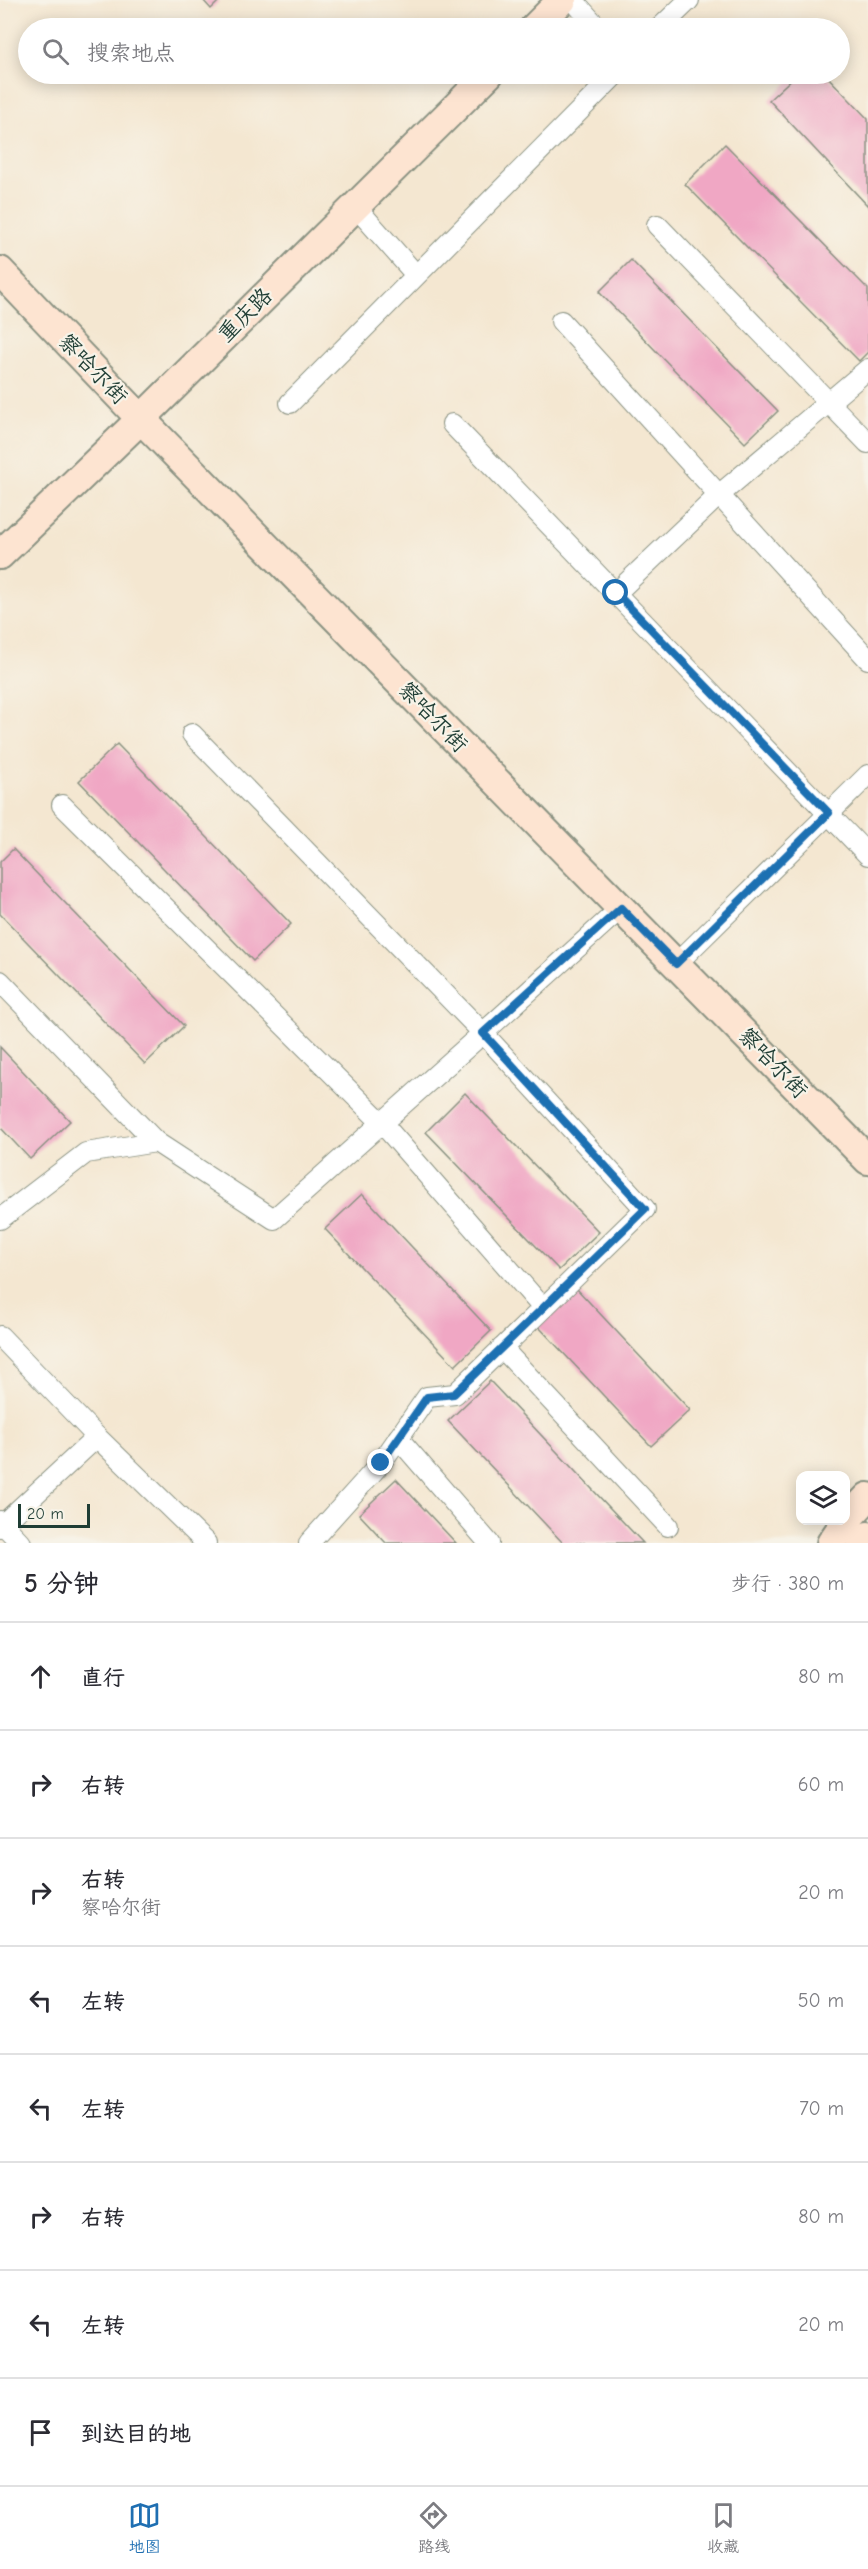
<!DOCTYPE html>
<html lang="zh">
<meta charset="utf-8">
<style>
:root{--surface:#fff;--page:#f2f2f3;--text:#2b2b33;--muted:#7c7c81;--line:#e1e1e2;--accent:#1f6fb2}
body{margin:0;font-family:"Comic Neue","LXGW WenKai TC",sans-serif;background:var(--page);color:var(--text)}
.controls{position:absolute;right:18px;bottom:18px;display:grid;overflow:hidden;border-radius:12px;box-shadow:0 3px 15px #0003}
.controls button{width:54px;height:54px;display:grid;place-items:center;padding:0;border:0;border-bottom:2px solid var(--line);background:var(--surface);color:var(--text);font:30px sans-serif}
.scale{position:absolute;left:18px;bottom:15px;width:72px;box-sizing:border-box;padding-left:6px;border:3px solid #1f3d34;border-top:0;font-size:16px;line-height:21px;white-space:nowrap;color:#1f3d34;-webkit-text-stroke:4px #f7f3e8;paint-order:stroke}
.stop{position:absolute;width:18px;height:18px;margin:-14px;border:4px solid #1f6fb2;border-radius:50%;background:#fff}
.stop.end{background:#1f6fb2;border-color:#fff;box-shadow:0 2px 6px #0008}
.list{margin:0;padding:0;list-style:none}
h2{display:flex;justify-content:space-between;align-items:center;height:78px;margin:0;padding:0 24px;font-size:26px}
h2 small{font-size:20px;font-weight:400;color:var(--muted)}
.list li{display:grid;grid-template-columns:39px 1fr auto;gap:18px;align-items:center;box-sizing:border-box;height:108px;padding:0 24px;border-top:2px solid var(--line)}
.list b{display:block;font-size:22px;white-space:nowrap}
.list p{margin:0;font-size:20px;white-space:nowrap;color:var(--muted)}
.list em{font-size:20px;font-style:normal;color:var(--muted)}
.icon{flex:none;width:33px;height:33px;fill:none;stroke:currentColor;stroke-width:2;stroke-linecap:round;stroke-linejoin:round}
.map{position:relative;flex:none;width:868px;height:1543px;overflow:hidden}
.search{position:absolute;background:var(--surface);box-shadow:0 3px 15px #0003;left:18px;right:18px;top:18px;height:66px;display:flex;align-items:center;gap:15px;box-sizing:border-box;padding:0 21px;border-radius:33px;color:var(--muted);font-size:22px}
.sheet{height:942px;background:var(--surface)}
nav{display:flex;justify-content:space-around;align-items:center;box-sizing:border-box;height:84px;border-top:2px solid var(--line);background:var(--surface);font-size:16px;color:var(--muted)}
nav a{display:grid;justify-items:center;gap:3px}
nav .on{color:var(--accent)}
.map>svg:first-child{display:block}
</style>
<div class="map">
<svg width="868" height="1543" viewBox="0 0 868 1543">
<rect width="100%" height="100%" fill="#f7f3e8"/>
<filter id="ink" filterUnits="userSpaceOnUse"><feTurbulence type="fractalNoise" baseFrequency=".0167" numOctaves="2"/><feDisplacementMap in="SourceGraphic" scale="12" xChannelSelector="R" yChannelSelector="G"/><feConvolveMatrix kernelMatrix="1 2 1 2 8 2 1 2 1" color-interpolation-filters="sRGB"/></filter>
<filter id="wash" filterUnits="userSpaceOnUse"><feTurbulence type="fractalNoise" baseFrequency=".008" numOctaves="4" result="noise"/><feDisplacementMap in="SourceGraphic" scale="24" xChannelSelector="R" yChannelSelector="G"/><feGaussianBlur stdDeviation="1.35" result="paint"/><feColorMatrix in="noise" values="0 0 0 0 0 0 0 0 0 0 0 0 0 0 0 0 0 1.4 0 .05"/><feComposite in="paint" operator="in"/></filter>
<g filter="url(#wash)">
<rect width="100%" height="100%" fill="#f4e7d1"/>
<g id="blocks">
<g fill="#f0a7c4">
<polygon points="203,0 220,0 211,9"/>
<polygon points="797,74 825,74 868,119 868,206 769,100"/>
<polygon points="725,144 868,289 868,352 859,361 685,184"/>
<polygon points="631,260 778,411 745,443 599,292"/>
<polygon points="117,744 291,924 253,961 79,781"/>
<polygon points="13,849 184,1026 145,1064 0,914 0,862"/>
<polygon points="0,1047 70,1121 30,1159 0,1127"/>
<polygon points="465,1093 599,1232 559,1270 426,1132"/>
<polygon points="362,1194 491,1331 455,1366 325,1229"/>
<polygon points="576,1288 690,1410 651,1446 537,1325"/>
<polygon points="490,1381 643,1543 563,1543 448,1421"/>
<polygon points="396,1479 456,1543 386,1543 359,1514"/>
</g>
</g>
</g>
<g filter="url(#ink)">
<use href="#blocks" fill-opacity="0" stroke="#8a9282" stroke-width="1.5"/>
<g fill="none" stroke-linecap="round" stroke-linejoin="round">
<defs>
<g id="street">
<polyline points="573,0 598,28"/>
<polyline points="660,28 689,0"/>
<polyline points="355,206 416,275"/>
<polyline points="657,225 868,443"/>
<polyline points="561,321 868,659"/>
<polyline points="290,403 616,74"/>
<polyline points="452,424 868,855"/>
<polyline points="616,593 719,495 868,369"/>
<polyline points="192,734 483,1033 621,908"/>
<polyline points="62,805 382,1123 543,1308"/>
<polyline points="676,964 868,775"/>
<polyline points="0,981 156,1142"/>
<polyline points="0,1219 86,1153 156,1142 274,1219 483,1033 645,1209 455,1394 427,1397 381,1463 309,1543"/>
<polyline points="0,1336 97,1437 0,1527"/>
<polyline points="502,1348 668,1526"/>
<polyline points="97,1437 206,1543"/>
<polyline points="398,1438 489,1543"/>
<polyline points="0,1521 21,1543"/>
</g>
<g id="secondary">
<polyline points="534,28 562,0"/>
<polyline points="0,271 141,419 868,1160"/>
<polyline points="0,555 141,419 489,74"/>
<polyline points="831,1543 848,1518 868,1497"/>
<polyline points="861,1543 868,1536"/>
</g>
</defs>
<use href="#street" stroke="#8a9282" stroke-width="22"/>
<use href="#secondary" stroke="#8a9282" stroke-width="32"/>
<use href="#street" stroke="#fff" stroke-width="20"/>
<use href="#secondary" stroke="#fde4d1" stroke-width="28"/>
</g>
</g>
<g fill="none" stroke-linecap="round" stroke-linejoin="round" filter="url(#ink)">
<polyline stroke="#1f6fb2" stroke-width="8" points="381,1463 427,1397 454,1394 645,1209 483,1033 621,908 676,964 829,813 616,593"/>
</g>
<g text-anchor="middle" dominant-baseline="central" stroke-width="4.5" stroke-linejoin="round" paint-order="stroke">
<g font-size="22" fill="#1f3d34" stroke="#f7f3e8">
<text transform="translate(245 315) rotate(-45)">重庆路</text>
<text transform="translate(93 369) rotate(46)">察哈尔街</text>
<text transform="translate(433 717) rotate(46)">察哈尔街</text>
<text transform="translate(773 1063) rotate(46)">察哈尔街</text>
</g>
</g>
</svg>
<div class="controls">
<button><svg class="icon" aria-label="layers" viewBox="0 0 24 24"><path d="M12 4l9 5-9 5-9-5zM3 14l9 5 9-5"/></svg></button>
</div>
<div class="scale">20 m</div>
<div class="stop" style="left:616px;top:593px"></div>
<div class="stop end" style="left:381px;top:1463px"></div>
<div class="search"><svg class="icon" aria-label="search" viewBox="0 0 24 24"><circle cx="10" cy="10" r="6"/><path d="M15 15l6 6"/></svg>搜索地点</div>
</div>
<section class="sheet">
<h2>5 分钟<small>步行 · 380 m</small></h2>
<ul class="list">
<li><svg class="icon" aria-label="ahead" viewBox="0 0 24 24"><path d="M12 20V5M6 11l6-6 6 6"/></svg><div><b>直行</b></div><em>80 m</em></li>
<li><svg class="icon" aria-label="right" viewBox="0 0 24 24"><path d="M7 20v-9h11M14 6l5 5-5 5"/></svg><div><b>右转</b></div><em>60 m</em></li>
<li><svg class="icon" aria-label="right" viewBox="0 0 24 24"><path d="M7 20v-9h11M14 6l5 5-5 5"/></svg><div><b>右转</b><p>察哈尔街</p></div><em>20 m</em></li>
<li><svg class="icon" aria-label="left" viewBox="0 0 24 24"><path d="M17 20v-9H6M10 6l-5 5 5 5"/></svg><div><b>左转</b></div><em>50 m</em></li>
<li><svg class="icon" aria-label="left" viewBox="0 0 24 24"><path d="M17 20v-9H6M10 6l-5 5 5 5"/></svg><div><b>左转</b></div><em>70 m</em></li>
<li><svg class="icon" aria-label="right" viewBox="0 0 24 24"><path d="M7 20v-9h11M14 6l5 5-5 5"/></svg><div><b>右转</b></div><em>80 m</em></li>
<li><svg class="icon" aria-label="left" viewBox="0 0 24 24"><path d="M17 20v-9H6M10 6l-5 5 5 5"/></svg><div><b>左转</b></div><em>20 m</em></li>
<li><svg class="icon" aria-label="arrive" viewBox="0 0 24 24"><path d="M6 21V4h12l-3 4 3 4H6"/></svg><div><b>到达目的地</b></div></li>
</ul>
</section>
<nav>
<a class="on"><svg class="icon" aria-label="map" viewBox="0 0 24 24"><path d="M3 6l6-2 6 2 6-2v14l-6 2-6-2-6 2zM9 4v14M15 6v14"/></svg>地图</a>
<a><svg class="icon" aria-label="directions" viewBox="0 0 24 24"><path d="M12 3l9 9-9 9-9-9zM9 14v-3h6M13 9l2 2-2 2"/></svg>路线</a>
<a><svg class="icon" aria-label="saved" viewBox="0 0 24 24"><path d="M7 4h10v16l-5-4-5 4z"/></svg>收藏</a>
</nav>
